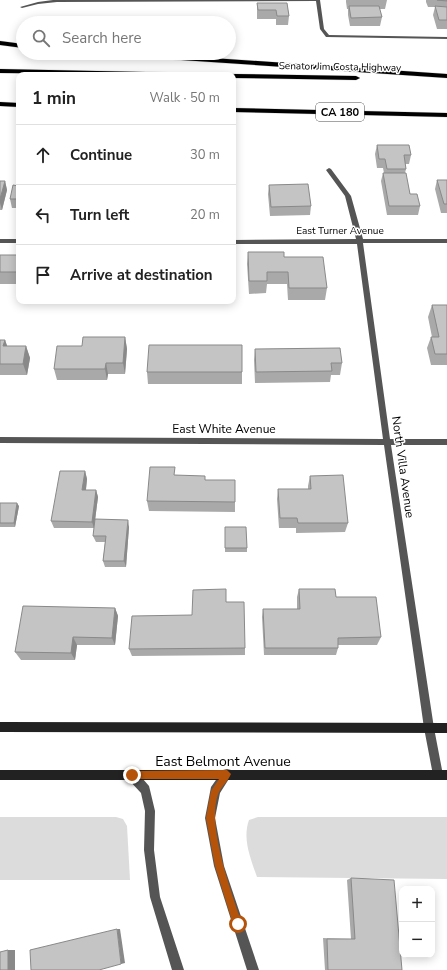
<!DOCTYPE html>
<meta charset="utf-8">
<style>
:root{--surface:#fff;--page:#f2f2f2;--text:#222;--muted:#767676;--line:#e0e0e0}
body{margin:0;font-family:"Nunito Sans",sans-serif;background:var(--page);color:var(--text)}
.controls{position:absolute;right:12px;bottom:12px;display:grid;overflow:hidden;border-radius:8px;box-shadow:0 2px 10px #0003}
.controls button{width:36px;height:36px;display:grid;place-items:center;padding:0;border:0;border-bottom:1px solid var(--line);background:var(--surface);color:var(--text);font:20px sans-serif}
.stop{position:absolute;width:12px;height:12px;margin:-9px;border:3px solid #b45309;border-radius:50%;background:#fff}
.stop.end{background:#b45309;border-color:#fff;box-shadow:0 1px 4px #0008}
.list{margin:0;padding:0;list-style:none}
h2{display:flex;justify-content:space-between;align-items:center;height:52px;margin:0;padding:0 16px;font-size:17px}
h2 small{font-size:13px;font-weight:400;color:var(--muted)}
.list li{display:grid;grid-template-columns:26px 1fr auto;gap:12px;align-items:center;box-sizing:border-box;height:60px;padding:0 16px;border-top:1px solid var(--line)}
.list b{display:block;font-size:15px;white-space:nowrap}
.list em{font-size:13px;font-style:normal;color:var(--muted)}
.icon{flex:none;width:22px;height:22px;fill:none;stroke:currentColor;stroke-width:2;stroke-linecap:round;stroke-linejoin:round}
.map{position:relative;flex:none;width:447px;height:970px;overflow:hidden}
.search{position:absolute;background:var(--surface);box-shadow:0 2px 10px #0003;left:16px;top:16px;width:220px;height:44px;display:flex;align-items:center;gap:10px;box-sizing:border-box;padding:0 14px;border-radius:22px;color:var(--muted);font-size:15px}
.panel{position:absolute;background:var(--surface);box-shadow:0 2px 10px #0003;left:16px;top:72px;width:220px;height:232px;border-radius:8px}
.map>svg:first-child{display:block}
</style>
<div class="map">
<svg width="447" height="970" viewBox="0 0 447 970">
<rect width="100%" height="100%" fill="#fff"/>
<g fill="#dcdcdc">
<polygon points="0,817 116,817 123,819 127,826 130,880 0,880"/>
<path d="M258,817H447V879L257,877C251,859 242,839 249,820Z"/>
</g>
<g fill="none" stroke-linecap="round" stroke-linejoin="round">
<defs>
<g id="highway">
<polygon points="0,41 23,44 23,48 0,45"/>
<polygon points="102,53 139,53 447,74 447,78 106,55"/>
<polygon points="0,69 194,73 198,75 0,73"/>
<polygon points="233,74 356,76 360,78 356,80 233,78 233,75 230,75"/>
<polygon points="0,102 19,103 19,107 0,106"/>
<polygon points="233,108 447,113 447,117 233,112"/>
</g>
</defs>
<use href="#highway" stroke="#dbdbdb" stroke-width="1"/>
<g fill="#555" fill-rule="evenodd">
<polygon points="53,0 320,0 324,29 329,35 447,37 447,39 326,37 320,29 316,1 57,2 38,4 22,8 20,7 38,2"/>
<polygon points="329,168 331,169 351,196 363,239 447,239 447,243 363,243 390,439 447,439 447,445 391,445 434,728 443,775 442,779 438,780 434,779 433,775 424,728 384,445 0,443 0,437 383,439 357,244 233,244 233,240 356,239 345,196 326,170"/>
<rect x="0" y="239" width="19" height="4"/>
<polygon points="227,769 231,770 232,774 220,793 215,818 224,866 259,970 247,970 214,866 205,818 211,787 223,770"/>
<polygon points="132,770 136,771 149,786 150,790 155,811 154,850 160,897 184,970 172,970 150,897 144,850 145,811 141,793 128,779 127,775 128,771"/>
</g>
<g fill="#222" fill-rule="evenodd">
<polygon points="0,722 447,723 447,733 0,732"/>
<rect x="0" y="770" width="447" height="10"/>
</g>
<use href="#highway" fill="#000" fill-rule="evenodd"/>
</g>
<g fill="#a9a9a9">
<polygon points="346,0 387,0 385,9 379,9 382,17 380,26 350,26 348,15 348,9 347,9 346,2"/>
<polygon points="426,0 447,0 447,29 437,29 433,15 435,7 428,7 426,2"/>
<polygon points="257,3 287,3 289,16 288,25 276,25 276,19 257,19"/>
<polygon points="377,145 411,155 409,164 405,164 406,169 405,173 410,194 420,206 418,215 387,215 381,181 383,173 384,173 383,168 377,168 375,154"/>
<polygon points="437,180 447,180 447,213 441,213 435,189"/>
<polygon points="0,181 5,181 7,190 2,210 0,210"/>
<polygon points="269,185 311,206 310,215 270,216 268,194"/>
<polygon points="19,186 19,208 12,208 10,199"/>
<polygon points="248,252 284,257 327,288 325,300 288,300 287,284 267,284 266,293 249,294 247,264"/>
<polygon points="233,254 234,254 233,284"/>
<rect x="0" y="255" width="19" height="29"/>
<polygon points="432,305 447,305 447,365 431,365 427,348 431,337 432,337 428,317"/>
<polygon points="125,337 127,349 125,374 108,374 107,380 57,380 54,369 82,346"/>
<polygon points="0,340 5,340 7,346 26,346 30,358 27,375 0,375"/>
<polygon points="255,349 342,363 340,375 331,375 330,382 255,383 254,360"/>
<polygon points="147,372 242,372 242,384 148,384"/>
<polygon points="85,471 87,479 86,490 96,490 98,497 94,528 54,528 51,521"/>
<polygon points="176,475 205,480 235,480 235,512 149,511 147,501"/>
<polygon points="310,476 348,523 345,532 296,533 296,528 279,528 277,499 278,489 308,489 308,486"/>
<polygon points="0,503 19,506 15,527 0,527"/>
<polygon points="129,527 126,567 105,567 103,561 105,542 96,542 93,536"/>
<polygon points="225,527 247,548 247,552 225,552"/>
<polygon points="299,589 336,597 381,637 377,645 338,645 338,648 336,655 264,655 262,617 263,609 297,609 297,597"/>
<polygon points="115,608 118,616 115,645 77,645 75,660 21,660 15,652"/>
<polygon points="192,615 245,648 245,655 132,656 129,649"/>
<polygon points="351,878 402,970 325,970 323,938 351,939 347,880"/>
</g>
<g fill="#898989">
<polygon points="5,181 7,190 2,210 0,203 0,199"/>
<polygon points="125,337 127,349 125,374 123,363"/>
<polygon points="5,340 9,351 3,346"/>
<polygon points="26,346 30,358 27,375 23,364"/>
<polygon points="106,363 108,374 107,380 105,369"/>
<polygon points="85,471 87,479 85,497 82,490"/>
<polygon points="96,490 98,497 94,528 92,522"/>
<polygon points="17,503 19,506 15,527 14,523"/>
<polygon points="128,520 129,527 126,567 124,561"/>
<polygon points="115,608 118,616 115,645 112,638"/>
<polygon points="73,637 77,645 75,660 71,653"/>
<polygon points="117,929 120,929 125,963 121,964"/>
<rect x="8" y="950" width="7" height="20"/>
</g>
<g fill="#c4c4c4" stroke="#898989">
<polygon points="437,0 447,0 447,1"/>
<polygon points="257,3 287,3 289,16 277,16 276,10 258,10"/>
<polygon points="349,6 379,6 382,17 351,18"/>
<polygon points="435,6 447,7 447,20 439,20"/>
<polygon points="377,145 409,145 411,155 404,155 406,169 387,169 385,159 379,159"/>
<polygon points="383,173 406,173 410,194 417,194 420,206 389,206"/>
<polygon points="437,180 447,180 447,204 444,204"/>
<polygon points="0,181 5,181 0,199"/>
<polygon points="308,184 311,206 271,207 269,185"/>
<polygon points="13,185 19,186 19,199 10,199"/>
<polygon points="248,252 284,252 284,257 323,257 327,288 289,288 288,272 267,272 267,281 249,281"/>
<rect x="233" y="254" width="1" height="18"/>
<rect x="0" y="255" width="19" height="17"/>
<polygon points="432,305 447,305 447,354 435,354 431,337 439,337"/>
<polygon points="83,337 125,337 123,363 106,363 105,369 54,369 57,346 82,346"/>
<polygon points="0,340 5,340 3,346 26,346 23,364 0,364"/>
<polygon points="149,345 242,345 242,372 147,372"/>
<polygon points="340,348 342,363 331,363 332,371 256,372 255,349"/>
<polygon points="150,467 175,467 174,475 205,476 205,480 235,480 235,502 147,501"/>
<polygon points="60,471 85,471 82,490 96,490 92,522 51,521"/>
<polygon points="343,475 348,523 298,523 297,518 280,518 278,489 311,489 310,476"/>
<polygon points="0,503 17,503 14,523 0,523"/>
<polygon points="95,519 128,520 124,561 103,561 106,536 93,536"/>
<polygon points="225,527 246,527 247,548 225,548"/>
<polygon points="226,589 226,602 244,602 245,648 129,649 132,616 192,615 193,590"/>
<polygon points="299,589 335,589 336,597 376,597 381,637 338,638 338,648 265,648 263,609 300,609"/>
<polygon points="23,606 115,608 112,638 73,637 71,653 15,652"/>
<polygon points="351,878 394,880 402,970 328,970 327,939 355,939"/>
<polygon points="117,929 121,964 99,970 31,970 30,950"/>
<polygon points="8,950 8,970 0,970 0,952"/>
</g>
<path fill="#b45309" d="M227,770L231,774C228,781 222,786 219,792C205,823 232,893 242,924L241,927L238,929L235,927L233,924L215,866L206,818L211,791L219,779H132L128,775L132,771Z"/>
<g text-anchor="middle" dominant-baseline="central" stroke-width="3" stroke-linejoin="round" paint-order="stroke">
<g font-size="10" fill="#000" stroke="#fff">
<text transform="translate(340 67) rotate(1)">Senator Jim Costa Highway</text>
<text x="340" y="231">East Turner Avenue</text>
</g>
<rect fill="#fff" stroke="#4c4c4c" stroke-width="1" x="316" y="103" width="48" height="18" rx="3"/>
<g font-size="11" font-weight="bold" fill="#000">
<text x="340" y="112">CA 180</text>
</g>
<g font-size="12" fill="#000" stroke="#fff">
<text x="224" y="429">East White Avenue</text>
<text transform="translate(403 467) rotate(82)">North Villa Avenue</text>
</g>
<g font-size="14" fill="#000" stroke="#fff">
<text x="223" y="761">East Belmont Avenue</text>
</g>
</g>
</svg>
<div class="controls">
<button>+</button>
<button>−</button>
</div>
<div class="stop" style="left:238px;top:924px"></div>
<div class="stop end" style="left:132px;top:775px"></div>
<div class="search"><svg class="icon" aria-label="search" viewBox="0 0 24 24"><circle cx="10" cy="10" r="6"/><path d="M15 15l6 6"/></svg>Search here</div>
<section class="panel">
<h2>1 min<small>Walk · 50 m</small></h2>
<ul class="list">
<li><svg class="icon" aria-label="ahead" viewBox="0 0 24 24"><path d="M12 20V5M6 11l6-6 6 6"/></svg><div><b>Continue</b></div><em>30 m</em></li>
<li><svg class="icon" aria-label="left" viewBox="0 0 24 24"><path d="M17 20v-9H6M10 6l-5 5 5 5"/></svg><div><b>Turn left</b></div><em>20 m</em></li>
<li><svg class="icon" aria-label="arrive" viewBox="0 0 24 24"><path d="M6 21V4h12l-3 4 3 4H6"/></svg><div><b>Arrive at destination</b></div></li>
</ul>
</section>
</div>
